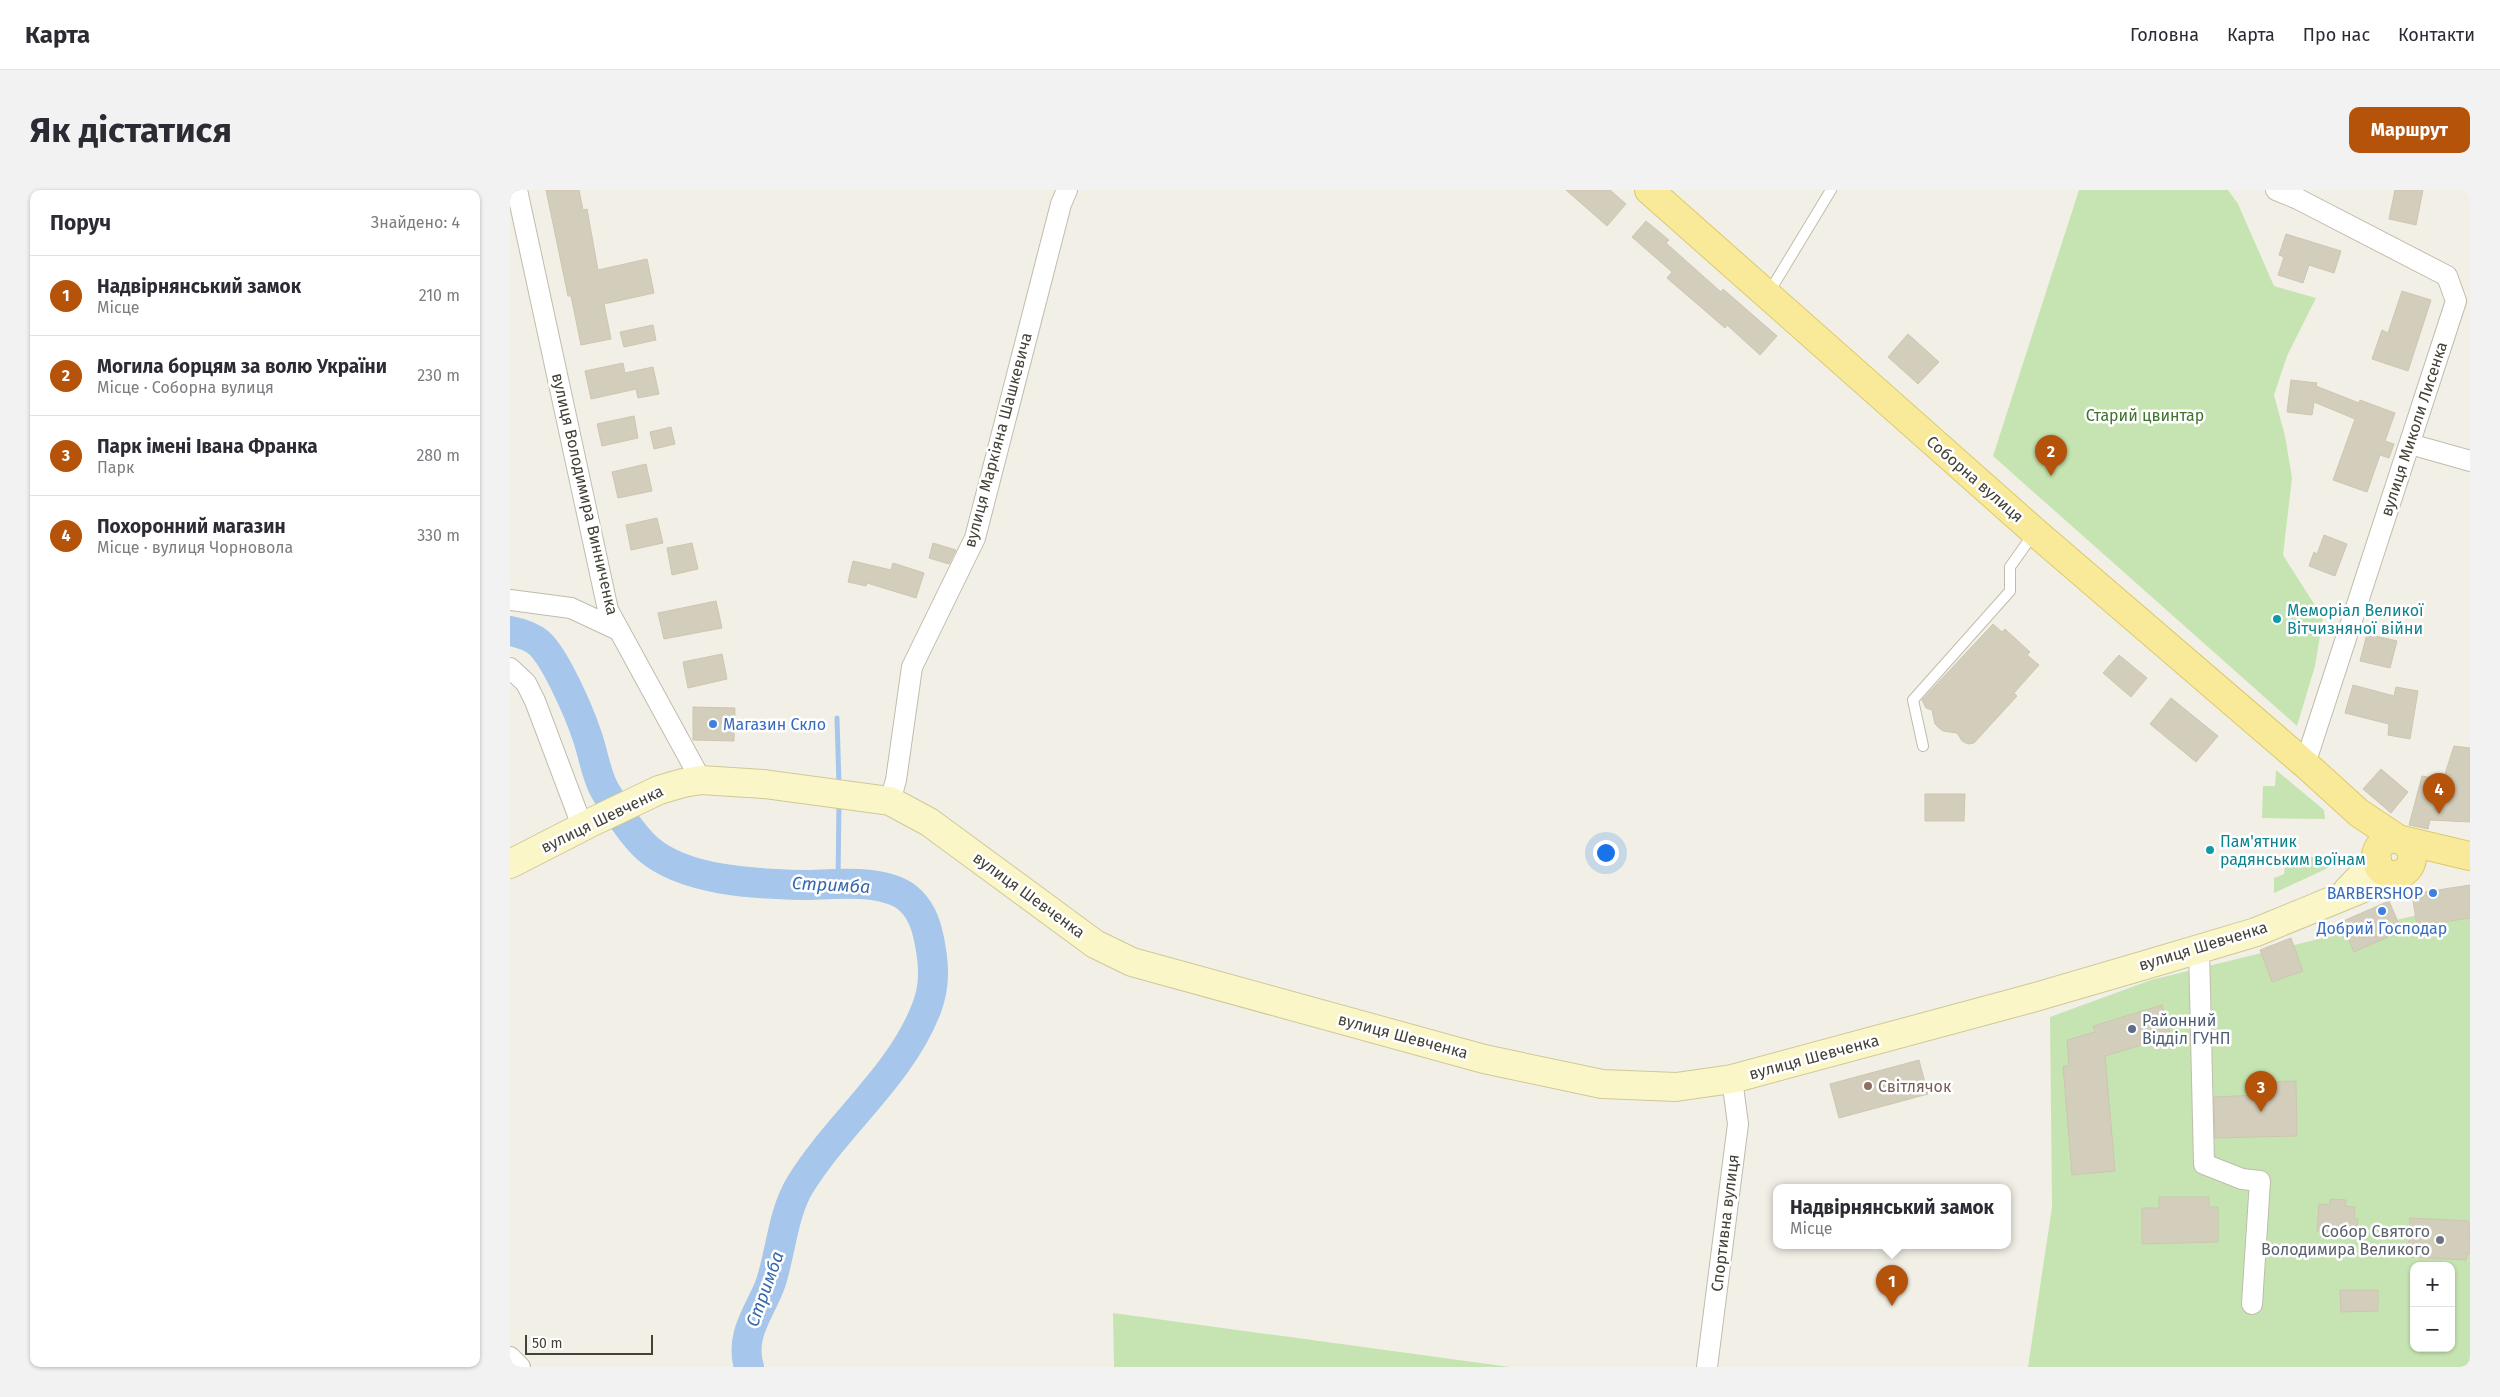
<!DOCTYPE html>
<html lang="uk">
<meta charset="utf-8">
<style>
:root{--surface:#fff;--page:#f2f2f3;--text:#2b2b33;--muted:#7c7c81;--line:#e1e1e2;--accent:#b45309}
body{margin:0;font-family:"Fira Sans",sans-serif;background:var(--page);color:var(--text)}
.controls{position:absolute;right:15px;bottom:15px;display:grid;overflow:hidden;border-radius:10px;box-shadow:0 1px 4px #0004}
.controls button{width:45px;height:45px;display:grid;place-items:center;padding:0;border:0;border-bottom:1px solid var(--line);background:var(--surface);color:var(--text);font:25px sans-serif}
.scale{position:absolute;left:15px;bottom:12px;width:128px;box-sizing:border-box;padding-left:5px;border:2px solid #444136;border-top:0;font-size:14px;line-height:18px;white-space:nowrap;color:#444136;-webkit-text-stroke:4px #fff;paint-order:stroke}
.you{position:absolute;left:1095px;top:662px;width:18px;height:18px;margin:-12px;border:4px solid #fff;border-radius:50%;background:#1a73e8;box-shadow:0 0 0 8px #1a73e833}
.badge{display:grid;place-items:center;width:32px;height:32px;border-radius:50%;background:var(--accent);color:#fff;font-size:16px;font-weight:700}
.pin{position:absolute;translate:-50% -41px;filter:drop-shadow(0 1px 2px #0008)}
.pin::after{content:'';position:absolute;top:26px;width:18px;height:15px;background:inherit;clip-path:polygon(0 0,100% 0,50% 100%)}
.popup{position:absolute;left:1263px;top:994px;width:238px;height:65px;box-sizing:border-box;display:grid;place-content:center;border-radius:10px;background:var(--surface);filter:drop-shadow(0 1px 4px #0005);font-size:16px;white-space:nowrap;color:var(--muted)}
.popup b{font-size:19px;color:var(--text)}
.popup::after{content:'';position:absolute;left:50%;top:100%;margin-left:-10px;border:10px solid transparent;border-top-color:var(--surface)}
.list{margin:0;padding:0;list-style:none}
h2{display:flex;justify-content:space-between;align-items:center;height:65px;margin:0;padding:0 20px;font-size:21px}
h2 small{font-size:16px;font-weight:400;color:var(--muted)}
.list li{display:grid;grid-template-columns:32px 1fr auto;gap:15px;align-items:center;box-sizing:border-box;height:80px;padding:0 20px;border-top:1px solid var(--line)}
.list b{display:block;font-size:19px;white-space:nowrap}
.list p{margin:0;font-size:16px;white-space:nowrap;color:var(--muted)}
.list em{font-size:16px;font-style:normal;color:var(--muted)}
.map{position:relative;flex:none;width:1960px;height:1177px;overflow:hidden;border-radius:10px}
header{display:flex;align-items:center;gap:30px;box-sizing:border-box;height:70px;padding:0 25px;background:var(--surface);border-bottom:1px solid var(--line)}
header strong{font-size:24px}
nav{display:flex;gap:28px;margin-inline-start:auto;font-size:18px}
.intro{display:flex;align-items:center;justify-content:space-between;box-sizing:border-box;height:120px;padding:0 30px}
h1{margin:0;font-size:35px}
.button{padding:12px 22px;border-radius:10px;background:var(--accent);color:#fff;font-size:18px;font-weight:700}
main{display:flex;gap:30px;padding:0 30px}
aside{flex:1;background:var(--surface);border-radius:10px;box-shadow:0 1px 4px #0004}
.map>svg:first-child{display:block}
</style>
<header>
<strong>Карта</strong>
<nav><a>Головна</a><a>Карта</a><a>Про нас</a><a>Контакти</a></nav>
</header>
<div class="intro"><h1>Як дістатися</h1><a class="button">Маршрут</a></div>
<main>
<aside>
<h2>Поруч<small>Знайдено: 4</small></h2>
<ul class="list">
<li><span class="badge">1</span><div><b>Надвірнянський замок</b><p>Місце</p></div><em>210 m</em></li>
<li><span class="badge">2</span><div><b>Могила борцям за волю України</b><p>Місце · Соборна вулиця</p></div><em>230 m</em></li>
<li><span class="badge">3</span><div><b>Парк імені Івана Франка</b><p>Парк</p></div><em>280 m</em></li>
<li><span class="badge">4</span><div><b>Похоронний магазин</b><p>Місце · вулиця Чорновола</p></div><em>330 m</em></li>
</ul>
</aside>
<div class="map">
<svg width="1960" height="1177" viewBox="0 0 1960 1177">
<rect width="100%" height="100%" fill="#f2f0e6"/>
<g fill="#c6e4b1" fill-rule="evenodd">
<polygon points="1569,0 1718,0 1728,14 1764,96 1806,108 1777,166 1764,205 1775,246 1782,288 1773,365 1813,428 1805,476 1787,536 1483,266"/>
<polygon points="1766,580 1814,620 1815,629 1752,628 1753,596 1765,596"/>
<polygon points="1776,667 1818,667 1818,678 1764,703 1764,688 1774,684"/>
<path d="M1960,712V1177H1518L1542,1017L1540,827L1641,790ZM1904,1076H1941V1158H1904Z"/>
<polygon points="603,1123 1000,1177 604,1177"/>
</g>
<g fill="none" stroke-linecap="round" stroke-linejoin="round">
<g stroke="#a6c6ec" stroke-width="5">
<polyline points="327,528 329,595"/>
<polyline points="328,694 329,611"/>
</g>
<path stroke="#a6c6ec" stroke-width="30" d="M0,441C10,443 21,446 29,453C45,467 69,522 76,543C83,561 85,582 94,599C104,617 123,646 138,659C175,691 246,694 292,695C323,695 377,687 401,711C413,723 417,738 420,754C424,776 425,795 417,817C391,886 328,933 290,995C273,1023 271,1061 261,1092C251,1121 229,1144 239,1177"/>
</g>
<g fill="#d3cdbc" stroke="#cdc6b0">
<polygon points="36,0 69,0 73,20 77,19 88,80 137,69 144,103 94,114 101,149 71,155 61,106 58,106"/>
<polygon points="1056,0 1100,0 1116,14 1097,36"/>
<polygon points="1885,0 1913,0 1906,35 1879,29"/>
<polygon points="1136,31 1159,50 1156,53 1211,102 1213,99 1267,146 1250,165 1217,135 1215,138 1157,88 1162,82 1122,47"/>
<polygon points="1776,44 1831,61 1824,83 1799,75 1793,93 1768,85 1774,67 1769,65"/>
<polygon points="1892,101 1921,110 1898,181 1862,169 1872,140 1878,143"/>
<polygon points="143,135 146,150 114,157 110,142"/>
<polygon points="1398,144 1429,172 1408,194 1378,167"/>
<polygon points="113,173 115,183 143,177 149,204 128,208 126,199 81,209 75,181"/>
<polygon points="1781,190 1807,193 1806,196 1849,213 1850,210 1885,223 1875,251 1884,254 1879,268 1870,265 1857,302 1823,290 1845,229 1804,212 1802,225 1777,222"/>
<polygon points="124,226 128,248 92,256 87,234"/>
<polygon points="161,237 165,254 144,259 140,242"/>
<polygon points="136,274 142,301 108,308 102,282"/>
<polygon points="147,328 153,353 121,360 116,335"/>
<polygon points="1814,345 1837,354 1825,386 1799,376 1804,362 1807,364"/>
<polygon points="182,353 188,379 162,385 157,358"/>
<polygon points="423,353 446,360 439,374 419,368"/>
<polygon points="343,371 381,380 383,373 414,383 406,408 357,393 356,396 338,392"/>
<polygon points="206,411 212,438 154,449 148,423"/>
<polygon points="1483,434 1492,442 1495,439 1520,462 1517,465 1529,475 1504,503 1507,506 1464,553 1458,554 1452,551 1447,543 1433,541 1429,538 1425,534 1422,520 1416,518 1412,510"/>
<polygon points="1857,444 1887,451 1880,478 1850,471"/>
<polygon points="212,464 217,489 178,498 173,472"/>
<polygon points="1609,465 1637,488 1621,507 1593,483"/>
<polygon points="1843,495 1884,506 1886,497 1908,501 1900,549 1878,545 1879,534 1835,523"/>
<polygon points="1661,508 1708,546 1686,572 1640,534"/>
<polygon points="183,517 225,518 224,551 183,550"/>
<polygon points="1944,556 1960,558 1960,632 1920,630 1918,639 1899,635 1912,586 1933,590"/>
<polygon points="1871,579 1898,602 1881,623 1853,599"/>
<polygon points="1415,604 1455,604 1454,631 1415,631"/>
<polygon points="1960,695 1960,728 1907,736 1902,704"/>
<polygon points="1879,711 1892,741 1844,762 1831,732"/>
<polygon points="1781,748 1793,781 1762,792 1750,760"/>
<polygon points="1652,815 1661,846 1595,866 1605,981 1562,985 1553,876 1559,876 1557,850 1585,842 1583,836"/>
<polygon points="1409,870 1418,904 1329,928 1320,894"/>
<polygon points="1786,891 1787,946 1705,948 1704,907 1748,905 1747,892"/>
<polygon points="1649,1007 1699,1007 1699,1017 1708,1017 1708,1052 1632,1054 1632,1018 1649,1018"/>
<polygon points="1820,1009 1836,1010 1835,1016 1845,1017 1844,1029 1848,1029 1846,1045 1807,1041 1809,1014 1820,1015"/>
<polygon points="1900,1028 1959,1031 1960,1064 1957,1064 1956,1070 1898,1067"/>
<polygon points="1830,1100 1868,1100 1868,1121 1831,1122"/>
</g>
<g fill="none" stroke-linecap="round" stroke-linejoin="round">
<defs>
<g id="lane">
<polyline points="1258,104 1321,0"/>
<polyline points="1413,556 1403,510 1500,401 1500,377 1524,343"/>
</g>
<g id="street">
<polyline points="7,0 98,420 191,590"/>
<polyline points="1766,0 1788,9 1937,86 1946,111 1795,574"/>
<polyline points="1900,254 1960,271"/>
<polyline points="0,410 61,418 108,440"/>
<polyline points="0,478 16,493 25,511 68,625 70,638"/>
<polyline points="380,611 386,590 402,477 465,348 551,14 557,0"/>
<polyline points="1689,759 1694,974 1732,989 1750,991 1742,1114"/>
<polyline points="0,1167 10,1177"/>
<polyline points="1197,1177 1228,934 1222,889"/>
</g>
<g id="secondary">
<polyline points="0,674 84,631 149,600 173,593 191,590 254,594 380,611 419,632 585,754 622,772 974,869 1092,894 1166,897 1222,889 1522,808 1642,773 1746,742 1885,685"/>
<polyline points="1838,700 1867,670"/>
</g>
<g id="primary">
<polyline points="1139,0 1525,342 1795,574 1849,623 1888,649 1959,666"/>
<circle cx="1884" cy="667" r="18"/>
</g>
</defs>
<use href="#lane" stroke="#c0bcac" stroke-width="12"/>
<use href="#street" stroke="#c0bcac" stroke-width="22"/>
<use href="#secondary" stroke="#cfc898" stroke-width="30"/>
<use href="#primary" stroke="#dcc96a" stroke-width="30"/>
<use href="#lane" stroke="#fff" stroke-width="10"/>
<use href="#street" stroke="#fff" stroke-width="20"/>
<use href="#secondary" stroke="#fbf6c7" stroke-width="28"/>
<use href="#primary" stroke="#f8ea99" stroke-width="28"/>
</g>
<g fill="#0f9aa8" stroke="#fff" stroke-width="2">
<circle cx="1767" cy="429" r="5"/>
<circle cx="1700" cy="660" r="5"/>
</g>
<g fill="#3f7fe0" stroke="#fff" stroke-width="2">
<circle cx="203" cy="534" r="5"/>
<circle cx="1923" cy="703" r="5"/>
<circle cx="1872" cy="721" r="5"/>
</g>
<circle fill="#5c6f8a" stroke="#fff" stroke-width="2" cx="1622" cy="839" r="5"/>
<circle fill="#8d6e63" stroke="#fff" stroke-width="2" cx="1358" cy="896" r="5"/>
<circle fill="#6b7280" stroke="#fff" stroke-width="2" cx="1930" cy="1050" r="5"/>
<g text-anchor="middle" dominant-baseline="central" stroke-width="5" stroke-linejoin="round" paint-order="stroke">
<g font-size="16" fill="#3e722d" stroke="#fff">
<text x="1635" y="225">Старий цвинтар</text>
</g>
<g font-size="16" fill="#444136" stroke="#fff">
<text transform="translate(1904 239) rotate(-72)">вулиця Миколи Лисенка</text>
<text transform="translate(488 250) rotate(-75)">вулиця Маркіяна Шашкевича</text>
<text transform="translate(1465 289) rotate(41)">Соборна вулиця</text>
<text transform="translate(75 304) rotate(77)">вулиця Володимира Винниченка</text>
<text transform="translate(92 629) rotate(-26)">вулиця Шевченка</text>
<text transform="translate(519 705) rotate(36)">вулиця Шевченка</text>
<text transform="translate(1693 756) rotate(-17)">вулиця Шевченка</text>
<text transform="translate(893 846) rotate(15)">вулиця Шевченка</text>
<text transform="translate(1304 867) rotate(-15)">вулиця Шевченка</text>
<text transform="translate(1215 1033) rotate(-83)">Спортивна вулиця</text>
</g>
<g font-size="16" fill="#0d838f" stroke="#fff" text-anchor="start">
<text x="1777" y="420">Меморіал Великої<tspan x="1777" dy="18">Вітчизняної війни</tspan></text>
<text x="1710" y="651">Пам'ятник<tspan x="1710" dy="18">радянським воїнам</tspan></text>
</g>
<g font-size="16" fill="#366cbe" stroke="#fff" text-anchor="start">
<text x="213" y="534">Магазин Скло</text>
<text x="1913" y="703" text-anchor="end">BARBERSHOP</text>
<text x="1872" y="738" text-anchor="middle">Добрий Господар</text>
</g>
<g font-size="16" fill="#4e5e75" stroke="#fff" text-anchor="start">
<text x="1632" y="830">Районний<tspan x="1632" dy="18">Відділ ГУНП</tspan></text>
</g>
<g font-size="16" fill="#785e54" stroke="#fff" text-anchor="start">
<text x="1368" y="896">Світлячок</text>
</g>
<g font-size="16" fill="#5b616d" stroke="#fff" text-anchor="end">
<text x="1920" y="1041">Собор Святого<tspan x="1920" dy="18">Володимира Великого</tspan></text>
</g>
<g font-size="18" font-style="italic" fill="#3669aa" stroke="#fff">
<text transform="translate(321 695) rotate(3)">Стримба</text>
<text transform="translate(255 1099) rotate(-70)">Стримба</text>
</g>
</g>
</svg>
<div class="controls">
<button>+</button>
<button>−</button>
</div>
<div class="scale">50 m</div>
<div class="you"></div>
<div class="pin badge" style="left:1382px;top:1116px">1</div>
<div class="popup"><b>Надвірнянський замок</b>Місце</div>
<div class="pin badge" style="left:1541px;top:286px">2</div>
<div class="pin badge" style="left:1751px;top:922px">3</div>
<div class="pin badge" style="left:1929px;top:624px">4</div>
</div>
</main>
